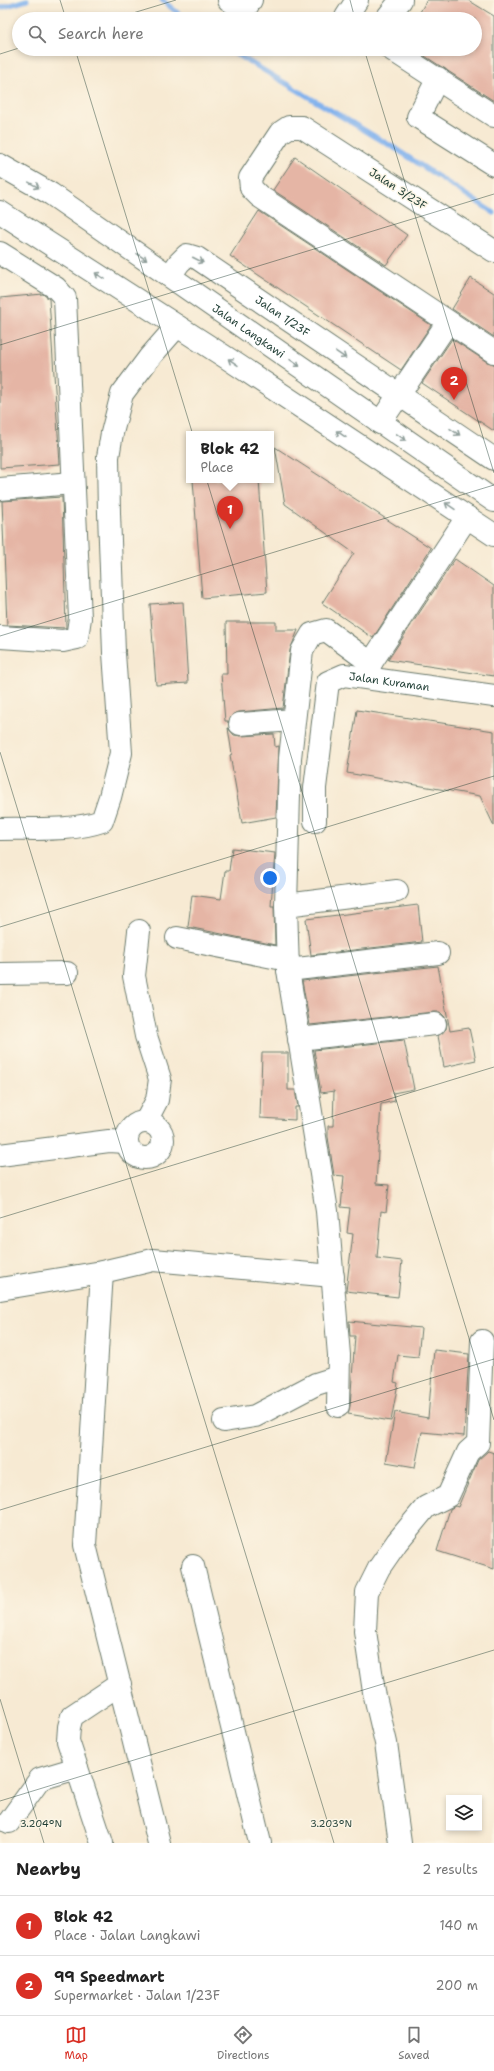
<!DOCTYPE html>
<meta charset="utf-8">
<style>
:root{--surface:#fff;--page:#f2f2f2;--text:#222;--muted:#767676;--line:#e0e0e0;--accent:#d93025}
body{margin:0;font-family:"Shantell Sans",sans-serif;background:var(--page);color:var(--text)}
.controls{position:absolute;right:12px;bottom:12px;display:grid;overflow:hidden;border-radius:0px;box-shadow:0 2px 6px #0003}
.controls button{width:36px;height:36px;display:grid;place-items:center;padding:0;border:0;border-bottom:1px solid var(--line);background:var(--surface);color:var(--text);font:20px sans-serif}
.you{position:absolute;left:270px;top:878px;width:14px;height:14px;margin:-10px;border:3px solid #fff;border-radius:50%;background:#1a73e8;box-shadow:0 0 0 6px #1a73e833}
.badge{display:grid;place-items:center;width:26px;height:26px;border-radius:50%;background:var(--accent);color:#fff;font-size:13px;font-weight:700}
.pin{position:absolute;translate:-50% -33px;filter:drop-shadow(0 1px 2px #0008)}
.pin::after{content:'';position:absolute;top:21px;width:14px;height:12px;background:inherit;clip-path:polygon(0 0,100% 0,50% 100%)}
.popup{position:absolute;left:186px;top:431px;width:88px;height:52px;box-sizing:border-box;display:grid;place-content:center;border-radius:0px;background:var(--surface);filter:drop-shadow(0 1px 3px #0005);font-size:13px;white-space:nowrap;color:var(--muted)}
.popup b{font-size:15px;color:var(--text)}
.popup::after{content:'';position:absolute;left:50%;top:100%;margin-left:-8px;border:8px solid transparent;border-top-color:var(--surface)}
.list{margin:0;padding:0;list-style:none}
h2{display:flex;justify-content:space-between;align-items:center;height:52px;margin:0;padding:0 16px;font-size:17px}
h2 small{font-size:13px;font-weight:400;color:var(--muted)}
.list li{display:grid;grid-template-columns:26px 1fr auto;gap:12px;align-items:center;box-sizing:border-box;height:60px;padding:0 16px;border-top:1px solid var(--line)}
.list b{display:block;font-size:15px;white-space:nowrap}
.list p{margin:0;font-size:13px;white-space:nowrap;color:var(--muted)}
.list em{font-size:13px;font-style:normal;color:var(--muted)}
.icon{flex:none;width:22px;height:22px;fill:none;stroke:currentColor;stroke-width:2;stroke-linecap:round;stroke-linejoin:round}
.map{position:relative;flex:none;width:494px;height:1843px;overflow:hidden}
.search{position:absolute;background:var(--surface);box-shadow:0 2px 6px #0003;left:12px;right:12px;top:12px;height:44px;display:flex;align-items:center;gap:10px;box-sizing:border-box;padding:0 14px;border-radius:22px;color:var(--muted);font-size:15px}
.sheet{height:172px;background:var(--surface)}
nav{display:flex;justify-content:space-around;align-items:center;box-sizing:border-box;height:56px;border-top:1px solid var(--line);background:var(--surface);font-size:11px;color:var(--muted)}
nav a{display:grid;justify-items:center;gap:2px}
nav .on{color:var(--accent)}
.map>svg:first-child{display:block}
</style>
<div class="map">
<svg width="494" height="1843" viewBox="0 0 494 1843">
<rect width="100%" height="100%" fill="#fcf5e5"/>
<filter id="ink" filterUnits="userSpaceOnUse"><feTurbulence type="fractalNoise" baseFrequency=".025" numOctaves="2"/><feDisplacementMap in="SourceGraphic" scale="8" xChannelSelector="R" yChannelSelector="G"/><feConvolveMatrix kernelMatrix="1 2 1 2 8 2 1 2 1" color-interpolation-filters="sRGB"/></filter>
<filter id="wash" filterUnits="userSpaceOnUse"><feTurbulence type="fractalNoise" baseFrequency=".012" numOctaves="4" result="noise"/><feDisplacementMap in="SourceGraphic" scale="16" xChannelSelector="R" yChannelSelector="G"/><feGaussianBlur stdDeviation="0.9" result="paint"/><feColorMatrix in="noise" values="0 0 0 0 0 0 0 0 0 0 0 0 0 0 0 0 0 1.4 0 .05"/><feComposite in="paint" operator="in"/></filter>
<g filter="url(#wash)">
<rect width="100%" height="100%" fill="#f7ead3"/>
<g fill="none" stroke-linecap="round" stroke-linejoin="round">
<g stroke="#82b2ed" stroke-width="5">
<polyline points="162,0 185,19"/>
<polyline points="0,8 27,0"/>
<polyline points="228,49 396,149 494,213"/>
</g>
</g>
<g id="blocks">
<g fill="#e5b5a5">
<polygon points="427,0 468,0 494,16 494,101 414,49 475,49 475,19 416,19"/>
<polygon points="295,157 407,235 386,265 273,190"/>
<polygon points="259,211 431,325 401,370 230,256"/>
<polygon points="471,278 494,293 494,337 452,309"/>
<polygon points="43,294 49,299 60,464 0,468 0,298"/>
<polygon points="452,339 487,362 494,364 494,431 422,383"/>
<polygon points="275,447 431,548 373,638 322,603 354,553 285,504"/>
<polygon points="193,480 259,480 267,592 202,598"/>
<polygon points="62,497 66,628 7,625 2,501"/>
<polygon points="455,559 494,586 494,676 388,660"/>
<polygon points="183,602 188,683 156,685 150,604"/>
<polygon points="226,622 276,622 276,630 298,630 290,650 283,708 239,712 233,714 228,723 228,721 225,721 221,674 227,674"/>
<polygon points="357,710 494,731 494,826 480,796 347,773"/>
<polygon points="228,728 234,735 241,736 274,734 275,747 279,746 276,817 242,823 230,755 232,754"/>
<polygon points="232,848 275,853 271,906 274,906 275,945 188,927 192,895 221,899 225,871 229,871"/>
<polygon points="418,905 422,942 311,955 306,919"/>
<polygon points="438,966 450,1031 469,1028 476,1060 444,1067 438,1036 446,1029 447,1023 445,1017 440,1012 434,1012 310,1025 302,981"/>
<polygon points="404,1040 414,1089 393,1093 395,1101 381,1104 376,1184 389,1185 386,1212 381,1211 377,1258 402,1261 398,1297 346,1291 353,1234 347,1233 350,1208 341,1207 344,1176 334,1175 328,1137 328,1126 333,1126 334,1091 321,1093 314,1050"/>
<polygon points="262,1053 288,1053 288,1090 295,1090 298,1107 295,1107 295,1120 260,1118"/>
<polygon points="349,1321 421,1328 418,1357 398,1355 394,1382 398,1383 391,1421 348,1414 350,1406 355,1336 350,1336"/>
<polygon points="434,1350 469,1354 464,1436 422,1432 415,1467 386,1462 395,1412 428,1418"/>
<polygon points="488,1451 494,1453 494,1569 437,1551 450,1509 455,1506 458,1507 478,1460"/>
</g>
</g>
</g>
<g filter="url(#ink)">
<use href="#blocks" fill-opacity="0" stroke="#6b7a6c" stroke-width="1"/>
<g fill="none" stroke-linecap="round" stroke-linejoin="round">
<defs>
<g id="minor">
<polyline points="229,0 242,9 246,8 251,0"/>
<polyline points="346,17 357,0"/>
<polyline points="386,19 401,0"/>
<polyline points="391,49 494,116"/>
<polyline points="438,78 418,117 494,165"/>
<path id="s1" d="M0,165L51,194L494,501"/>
<polyline points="0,212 227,358 494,535"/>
<polyline points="494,251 302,127 289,127 280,133 250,178 251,188 259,196 494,352"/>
<polyline points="0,253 56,288 65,298 80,618 77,638 63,641 0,637"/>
<path id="s2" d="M170,276L179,263L187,255L197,258L494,459"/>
<polyline points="380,423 448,322"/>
<polyline points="0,489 73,483"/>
<polyline points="366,676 371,663 467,517"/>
<polyline points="240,724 293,720"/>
<path id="s3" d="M315,821V788L328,682L344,675L494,696"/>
<path d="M0,829C34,828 70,832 102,821L110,797L121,753L114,653L109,513L108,457L112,433L122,394L149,358L177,326"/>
<polyline points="286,905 397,891"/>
<polyline points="139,931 134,976 146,1036 160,1079 157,1100 146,1121"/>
<polyline points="177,938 288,960"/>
<polyline points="288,970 438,953"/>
<polyline points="0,974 67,973"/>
<polyline points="299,1039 435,1024"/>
<circle cx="145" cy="1140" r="18"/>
<polyline points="0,1155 109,1141 126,1142"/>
<polyline points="102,1272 85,1545 159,1843"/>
<polyline points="0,1289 102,1272 153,1260 333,1276"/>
<polyline points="338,1406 339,1355 327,1211 288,970 286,905 290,758 302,651 312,634 326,630 371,663"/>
<polyline points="224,1421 255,1416 316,1384 338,1377"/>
<polyline points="193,1566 260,1843"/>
<polyline points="9,1822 40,1779 77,1768"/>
<polyline points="102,1843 68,1741 69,1727 72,1716 120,1684"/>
<polyline points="400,1843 386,1743 374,1692 365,1631 367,1592 379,1568 397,1542 426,1507 448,1496 468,1452 478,1443 482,1341"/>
</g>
</defs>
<use href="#minor" stroke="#6b7a6c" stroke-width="24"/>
<use href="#minor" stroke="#fff" stroke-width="22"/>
</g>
<defs><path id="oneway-shaft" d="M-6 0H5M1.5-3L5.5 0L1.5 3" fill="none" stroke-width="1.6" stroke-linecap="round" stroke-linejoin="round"/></defs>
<g stroke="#8f9e9a">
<use href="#oneway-shaft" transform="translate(34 185) rotate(29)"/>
<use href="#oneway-shaft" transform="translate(142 257) rotate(35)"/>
<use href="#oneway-shaft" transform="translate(198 260) rotate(27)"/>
<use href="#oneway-shaft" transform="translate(100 276) rotate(-147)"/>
<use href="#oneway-shaft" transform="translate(341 355) rotate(34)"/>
<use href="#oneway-shaft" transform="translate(233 362) rotate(-146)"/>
<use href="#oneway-shaft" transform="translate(295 363) rotate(35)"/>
<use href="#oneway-shaft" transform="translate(455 432) rotate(34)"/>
<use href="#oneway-shaft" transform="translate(341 434) rotate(-146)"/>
<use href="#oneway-shaft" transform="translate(401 437) rotate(34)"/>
<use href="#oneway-shaft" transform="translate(450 506) rotate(-146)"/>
</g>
</g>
<path fill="none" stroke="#1f3d34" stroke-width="1" stroke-opacity="0.45" d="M60,0L66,19M350,0L355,19M113,19L176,0M75,49L494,1420M364,49L494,473M0,54L19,48M0,345L494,194M0,636L494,485M0,752L334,1843M0,927L494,776M0,1218L494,1067M0,1510L494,1359M0,1699L44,1843M0,1801L494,1650"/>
<g text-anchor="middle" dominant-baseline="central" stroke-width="3" stroke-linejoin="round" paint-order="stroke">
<g font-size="11" fill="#1f3d34" stroke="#fcf5e5">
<text transform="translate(398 189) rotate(33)">Jalan 3/23F</text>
<text stroke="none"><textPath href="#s2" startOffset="141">Jalan 1/23F</textPath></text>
<text stroke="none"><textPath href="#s1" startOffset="299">Jalan Langkawi</textPath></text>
<text stroke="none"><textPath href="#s3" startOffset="203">Jalan Kuraman</textPath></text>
</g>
</g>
<g font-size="10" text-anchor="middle" fill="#1f3d34" stroke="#fcf5e5" stroke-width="3" stroke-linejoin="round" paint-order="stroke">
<text x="41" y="1827">3.204°N</text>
<text x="331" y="1827">3.203°N</text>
</g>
</svg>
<div class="controls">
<button><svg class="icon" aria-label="layers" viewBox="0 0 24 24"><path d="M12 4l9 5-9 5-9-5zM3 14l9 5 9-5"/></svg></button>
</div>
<div class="you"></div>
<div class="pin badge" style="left:230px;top:529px">1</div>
<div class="popup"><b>Blok 42</b>Place</div>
<div class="pin badge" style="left:454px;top:400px">2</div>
<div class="search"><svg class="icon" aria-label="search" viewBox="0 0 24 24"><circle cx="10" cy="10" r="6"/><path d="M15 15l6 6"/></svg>Search here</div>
</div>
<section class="sheet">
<h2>Nearby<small>2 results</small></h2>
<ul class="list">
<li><span class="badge">1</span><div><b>Blok 42</b><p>Place · Jalan Langkawi</p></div><em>140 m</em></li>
<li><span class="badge">2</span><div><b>99 Speedmart</b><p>Supermarket · Jalan 1/23F</p></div><em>200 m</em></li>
</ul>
</section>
<nav>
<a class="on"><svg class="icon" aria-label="map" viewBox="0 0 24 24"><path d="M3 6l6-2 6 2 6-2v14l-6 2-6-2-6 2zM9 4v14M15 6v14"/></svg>Map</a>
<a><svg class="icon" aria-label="directions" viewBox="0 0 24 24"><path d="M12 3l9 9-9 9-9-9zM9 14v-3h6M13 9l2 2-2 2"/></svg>Directions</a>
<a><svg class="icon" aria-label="saved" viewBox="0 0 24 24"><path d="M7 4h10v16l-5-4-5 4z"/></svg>Saved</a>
</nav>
